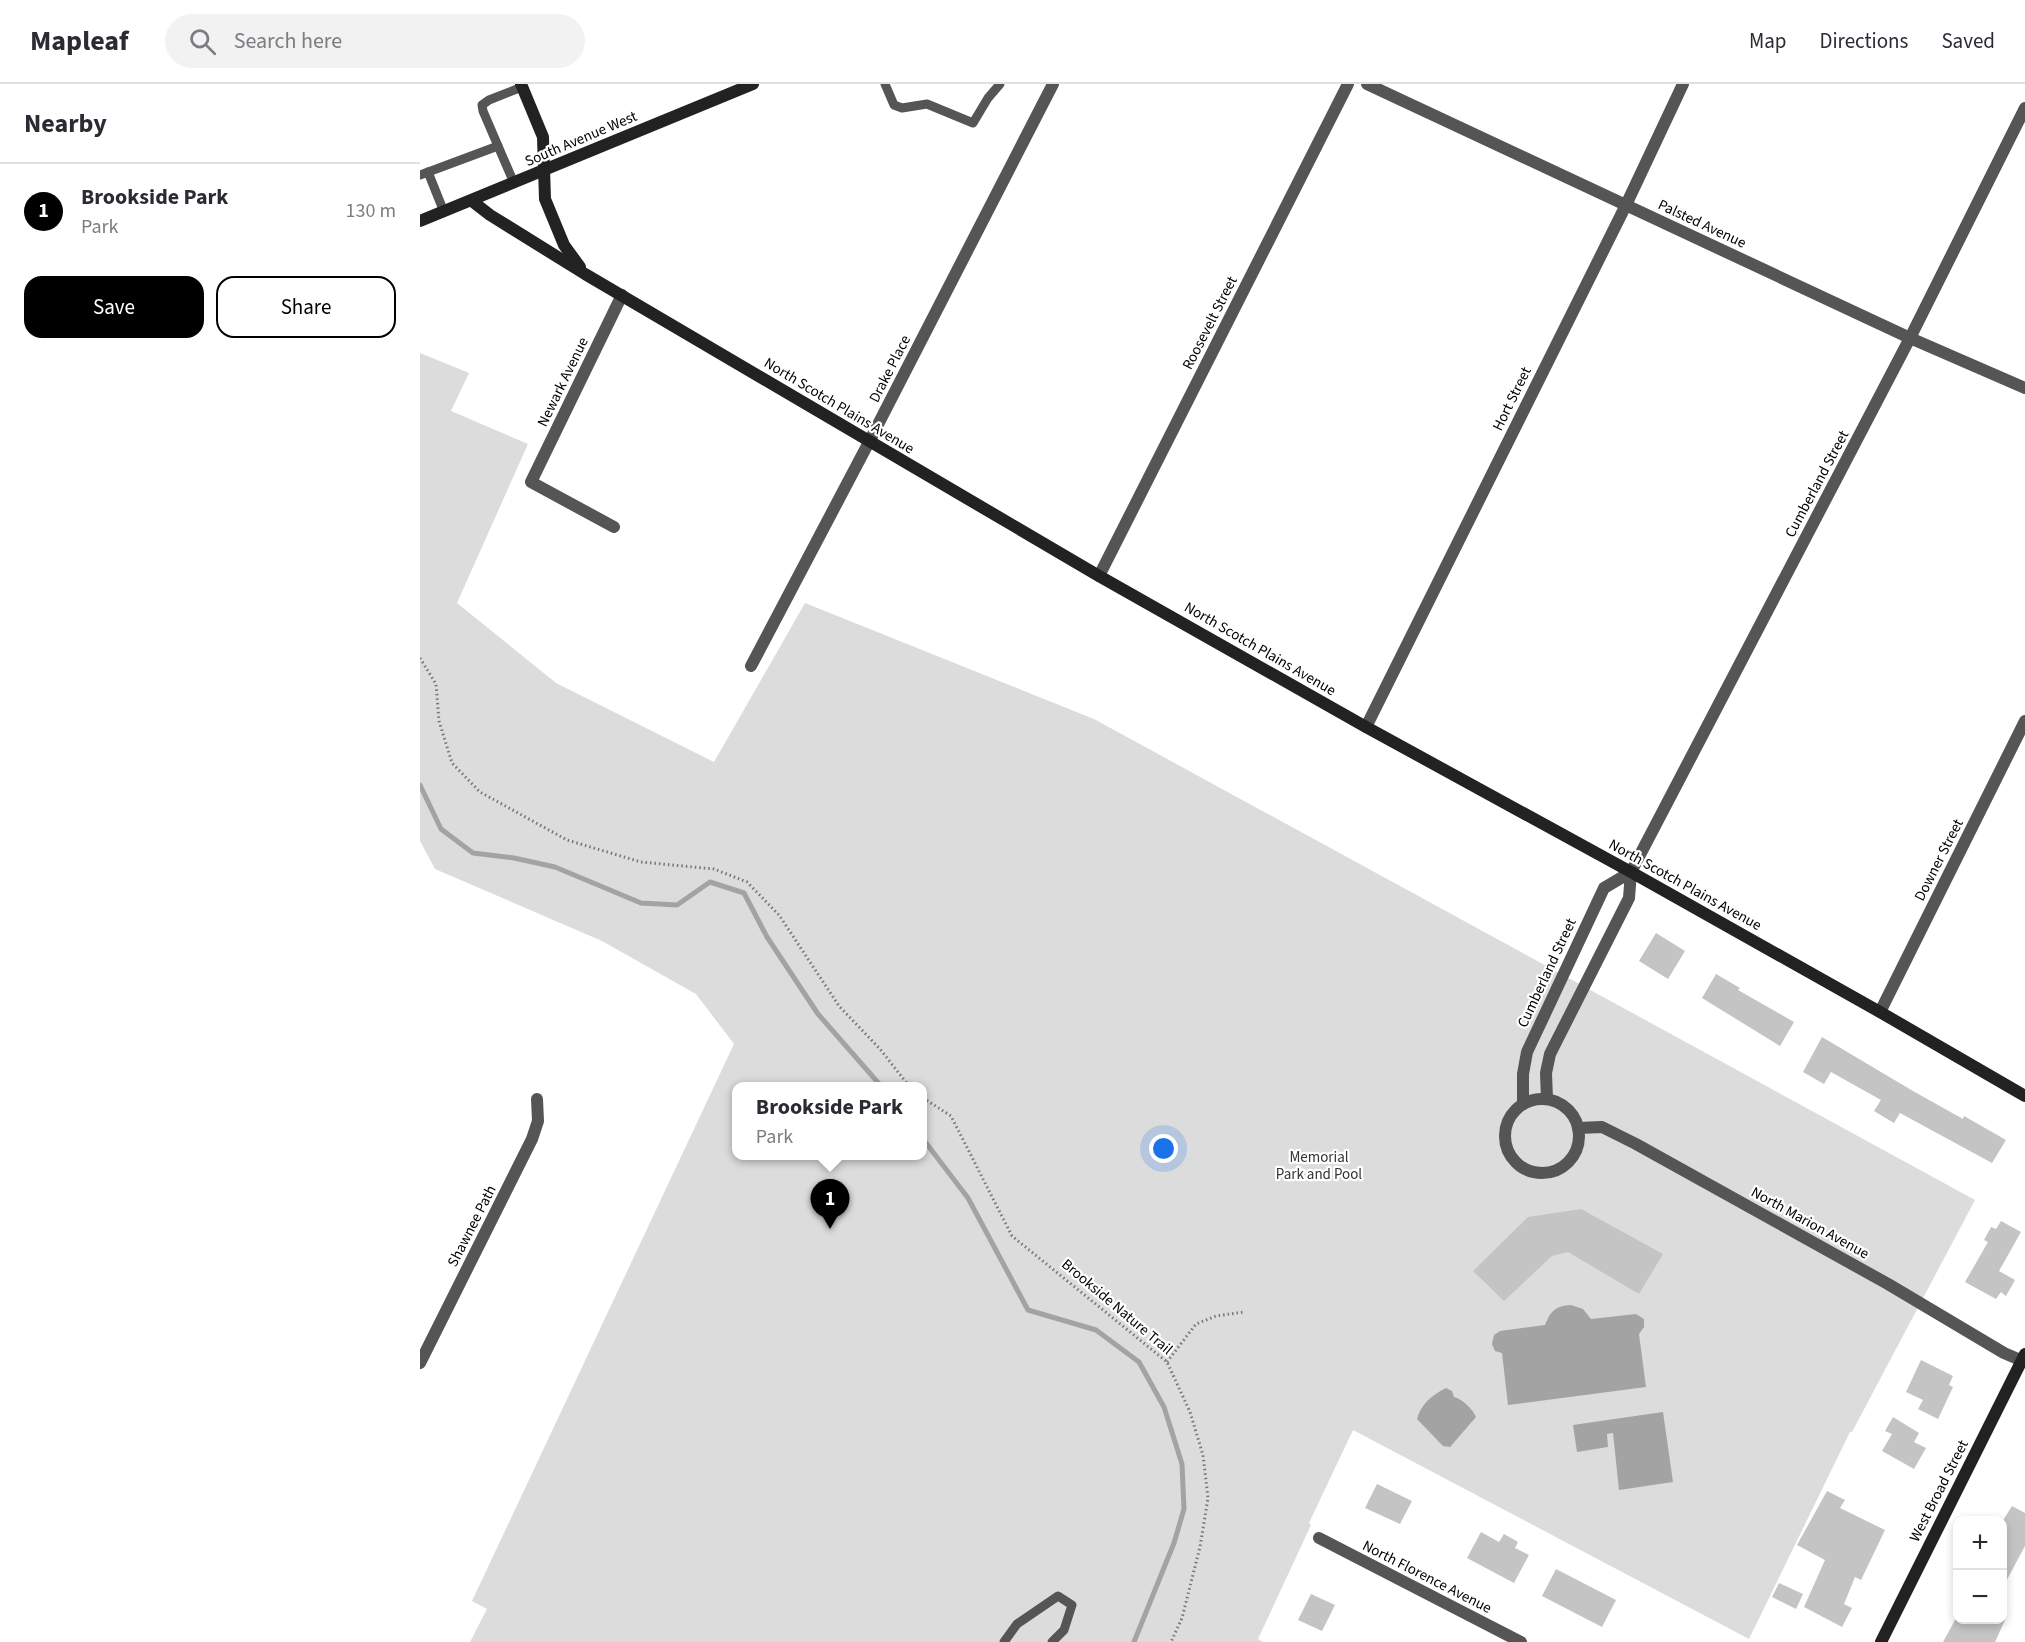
<!DOCTYPE html>
<meta charset="utf-8">
<style>
:root{--surface:#fff;--page:#f2f2f3;--text:#2b2b33;--muted:#7c7c81;--line:#e1e1e2;--accent:#000}
body{margin:0;font-family:"Source Sans 3",sans-serif;background:var(--page);color:var(--text)}
.controls{position:absolute;right:18px;bottom:18px;display:grid;overflow:hidden;border-radius:12px;box-shadow:0 3px 9px #0003}
.controls button{width:54px;height:54px;display:grid;place-items:center;padding:0;border:0;border-bottom:2px solid var(--line);background:var(--surface);color:var(--text);font:30px sans-serif}
.you{position:absolute;left:744px;top:1065px;width:21px;height:21px;margin:-15px;border:4px solid #fff;border-radius:50%;background:#1a73e8;box-shadow:0 0 0 9px #1a73e833}
.badge{display:grid;place-items:center;width:39px;height:39px;border-radius:50%;background:var(--accent);color:#fff;font-size:20px;font-weight:700}
.pin{position:absolute;translate:-50% -50px;filter:drop-shadow(0 2px 3px #0008)}
.pin::after{content:'';position:absolute;top:32px;width:21px;height:18px;background:inherit;clip-path:polygon(0 0,100% 0,50% 100%)}
.popup{position:absolute;left:312px;top:998px;width:195px;height:78px;box-sizing:border-box;display:grid;place-content:center;border-radius:12px;background:var(--surface);filter:drop-shadow(0 2px 4px #0005);font-size:20px;white-space:nowrap;color:var(--muted)}
.popup b{font-size:22px;color:var(--text)}
.popup::after{content:'';position:absolute;left:50%;top:100%;margin-left:-12px;border:12px solid transparent;border-top-color:var(--surface)}
.list{margin:0;padding:0;list-style:none}
h2{display:flex;justify-content:space-between;align-items:center;height:78px;margin:0;padding:0 24px;font-size:26px}
h2 small{font-size:20px;font-weight:400;color:var(--muted)}
.list li{display:grid;grid-template-columns:39px 1fr auto;gap:18px;align-items:center;box-sizing:border-box;height:96px;padding:0 24px;border-top:2px solid var(--line)}
.list b{display:block;font-size:22px;white-space:nowrap}
.list p{margin:0;font-size:20px;white-space:nowrap;color:var(--muted)}
.list em{font-size:20px;font-style:normal;color:var(--muted)}
.actions{display:flex;gap:12px;padding:18px 24px}
.actions a{flex:1;padding:14px 0;border:2px solid var(--accent);border-radius:18px;text-align:center;font-size:21px;color:var(--accent)}
.actions .main{background:var(--accent);color:#fff}
.icon{flex:none;width:33px;height:33px;fill:none;stroke:currentColor;stroke-width:2;stroke-linecap:round;stroke-linejoin:round}
.map{position:relative;flex:none;width:1605px;height:1558px;overflow:hidden}
header{display:flex;align-items:center;gap:36px;box-sizing:border-box;height:84px;padding:0 30px;background:var(--surface);border-bottom:2px solid var(--line)}
header strong{font-size:28px}
nav{display:flex;gap:33px;margin-inline-start:auto;font-size:21px}
.search{width:420px;height:54px;background:var(--page);display:flex;align-items:center;gap:15px;box-sizing:border-box;padding:0 21px;border-radius:33px;color:var(--muted);font-size:22px}
main{display:flex}
aside{flex:1;background:var(--surface)}
.map>svg:first-child{display:block}
</style>
<header>
<strong>Mapleaf</strong>
<div class="search"><svg class="icon" aria-label="search" viewBox="0 0 24 24"><circle cx="10" cy="10" r="6"/><path d="M15 15l6 6"/></svg>Search here</div>
<nav><a>Map</a><a>Directions</a><a>Saved</a></nav>
</header>
<main>
<aside>
<h2>Nearby<small></small></h2>
<ul class="list">
<li><span class="badge">1</span><div><b>Brookside Park</b><p>Park</p></div><em>130 m</em></li>
</ul>
<div class="actions"><a class="main">Save</a><a>Share</a></div>
</aside>
<div class="map">
<svg width="1605" height="1558" viewBox="0 0 1605 1558">
<rect width="100%" height="100%" fill="#fff"/>
<path fill="#dcdcdc" fill-rule="evenodd" d="M0,269L49,289L31,327L108,360L37,519L136,599L294,678L385,519L674,635L1555,1116L1432,1348H1430L1329,1555L933,1346L889,1439L891,1441L838,1555L843,1558H50L67,1525L52,1517L314,960L276,910L182,857L15,785L0,757ZM317,1002H503V1072H317Z"/>
<g fill="#a3a3a3">
<path d="M1151,1221L1163,1225L1171,1235L1216,1230L1224,1235V1243L1219,1250L1226,1303L1088,1321L1082,1269L1075,1267L1072,1260L1074,1251L1080,1247L1125,1241C1131,1227 1135,1222 1151,1221Z"/>
<path d="M1026,1304L1032,1307L1034,1313C1042,1315 1053,1325 1056,1333L1030,1363L1023,1362L997,1335C1001,1320 1012,1311 1026,1304Z"/>
<polygon points="1243,1328 1253,1398 1199,1406 1193,1349 1187,1350 1188,1363 1157,1368 1153,1341"/>
</g>
<g fill="none" stroke-linecap="round" stroke-linejoin="round">
<g stroke="#a3a3a3" stroke-width="5">
<polyline points="0,701 21,745 53,769 94,774 135,783 221,819 257,821 290,798 324,809 347,853 398,930 461,1002"/>
<polyline points="503,1055 548,1114 608,1226 676,1246 719,1278 744,1323 762,1380 764,1425 754,1459 714,1558"/>
</g>
</g>
<g fill="#c4c4c4">
<polygon points="1236,849 1265,867 1248,895 1219,877"/>
<polygon points="1296,890 1320,904 1318,906 1374,938 1360,962 1282,914"/>
<polygon points="1402,953 1493,1007 1543,1035 1544,1032 1586,1056 1572,1079 1480,1029 1474,1039 1454,1027 1461,1016 1411,988 1404,1000 1383,988"/>
<polygon points="1161,1125 1243,1170 1219,1210 1148,1168 1132,1172 1084,1217 1053,1187 1108,1133"/>
<polygon points="1581,1137 1601,1148 1579,1187 1595,1196 1586,1212 1581,1208 1576,1215 1545,1198 1568,1158 1564,1156 1571,1143 1576,1145"/>
<polygon points="1501,1276 1533,1292 1529,1301 1533,1303 1518,1335 1498,1325 1503,1316 1486,1308"/>
<polygon points="1473,1333 1499,1349 1494,1358 1506,1364 1494,1385 1462,1367 1472,1350 1465,1347"/>
<polygon points="957,1400 992,1417 980,1440 945,1424"/>
<polygon points="1407,1407 1425,1416 1420,1424 1465,1446 1441,1496 1435,1493 1424,1520 1432,1524 1422,1543 1384,1523 1405,1476 1377,1461"/>
<polygon points="1592,1422 1605,1429 1605,1462 1582,1505 1582,1438"/>
<polygon points="1061,1448 1079,1458 1084,1450 1098,1458 1095,1464 1109,1471 1094,1499 1047,1474"/>
<polygon points="1136,1485 1196,1516 1182,1543 1122,1512"/>
<polygon points="1359,1499 1383,1510 1376,1525 1352,1513"/>
<polygon points="891,1510 915,1521 902,1547 878,1536"/>
<polygon points="1535,1536 1585,1536 1575,1558 1523,1558"/>
</g>
<g fill="none" stroke-linecap="round" stroke-linejoin="round">
<g stroke="#777" stroke-width="3" stroke-dasharray="1.5 3" stroke-linecap="butt">
<polyline points="0,574 16,600 19,637 32,679 60,708 147,756 221,778 294,785 327,798 359,831 419,922 460,965 489,1002"/>
<polyline points="503,1014 531,1032 592,1152 747,1278 770,1328 783,1371 788,1414 780,1463 762,1534 751,1558"/>
<polyline points="747,1278 776,1240 796,1232 824,1228"/>
</g>
<g stroke="#555" stroke-width="9">
<polyline points="465,0 474,21 482,24 507,20 553,39 568,14 580,0"/>
<polyline points="78,62 94,99"/>
<polyline points="8,88 24,128"/>
<polyline points="0,91 78,62 63,27 62,21 69,16 102,3"/>
<polyline points="584,1558 597,1540 638,1512 652,1521 644,1546 632,1558"/>
</g>
<g stroke="#555" stroke-width="12">
<polyline points="947,0 1490,254 1605,304"/>
<polyline points="194,443 111,398 202,211"/>
<polyline points="679,492 928,0"/>
<polyline points="331,582 449,358 633,0"/>
<polyline points="946,643 1206,121 1263,0"/>
<polyline points="1460,928 1605,637"/>
<polyline points="1127,1015 1126,989 1130,970 1209,814 1211,788 1490,254 1605,24"/>
<circle cx="1122" cy="1052" r="37"/>
<polyline points="1103,1020 1103,990 1107,968 1131,917 1184,804 1211,788"/>
<polyline points="1158,1044 1182,1043 1216,1060 1468,1200 1584,1269 1605,1278"/>
<polyline points="0,1279 112,1055 118,1037 117,1015"/>
<polyline points="899,1454 1101,1558"/>
</g>
<g stroke="#222" stroke-width="12">
<polyline points="101,0 123,53 125,115 144,161 160,183"/>
<polyline points="52,117 70,131 165,190 679,492 946,643 1211,788 1460,928 1605,1012"/>
<polyline points="0,137 333,0"/>
<polyline points="1461,1558 1605,1270"/>
</g>
</g>
<g text-anchor="middle" dominant-baseline="central" stroke-width="4.5" stroke-linejoin="round" paint-order="stroke">
<g font-size="15" fill="#000" stroke="#fff">
<text transform="translate(161 55) rotate(-23)">South Avenue West</text>
<text transform="translate(1282 140) rotate(25)">Palsted Avenue</text>
<text transform="translate(790 239) rotate(-63)">Roosevelt Street</text>
<text transform="translate(470 285) rotate(-63)">Drake Place</text>
<text transform="translate(143 298) rotate(-64)">Newark Avenue</text>
<text transform="translate(1092 315) rotate(-64)">Hort Street</text>
<text transform="translate(419 322) rotate(31)">North Scotch Plains Avenue</text>
<text transform="translate(1397 400) rotate(-62)">Cumberland Street</text>
<text transform="translate(840 565) rotate(30)">North Scotch Plains Avenue</text>
<text transform="translate(1519 776) rotate(-63)">Downer Street</text>
<text transform="translate(1265 801) rotate(29)">North Scotch Plains Avenue</text>
<text transform="translate(1127 889) rotate(-65)">Cumberland Street</text>
<text transform="translate(1390 1139) rotate(29)">North Marion Avenue</text>
<text transform="translate(52 1142) rotate(-63)">Shawnee Path</text>
<text transform="translate(697 1223) rotate(40)">Brookside Nature Trail</text>
<text transform="translate(1519 1407) rotate(-63)">West Broad Street</text>
<text transform="translate(1007 1493) rotate(27)">North Florence Avenue</text>
</g>
<g font-size="15" fill="#333" stroke="#fff">
<text x="899" y="1073">Memorial<tspan x="899" dy="17">Park and Pool</tspan></text>
</g>
</g>
</svg>
<div class="controls">
<button>+</button>
<button>−</button>
</div>
<div class="you"></div>
<div class="pin badge" style="left:410px;top:1145px">1</div>
<div class="popup"><b>Brookside Park</b>Park</div>
</div>
</main>
